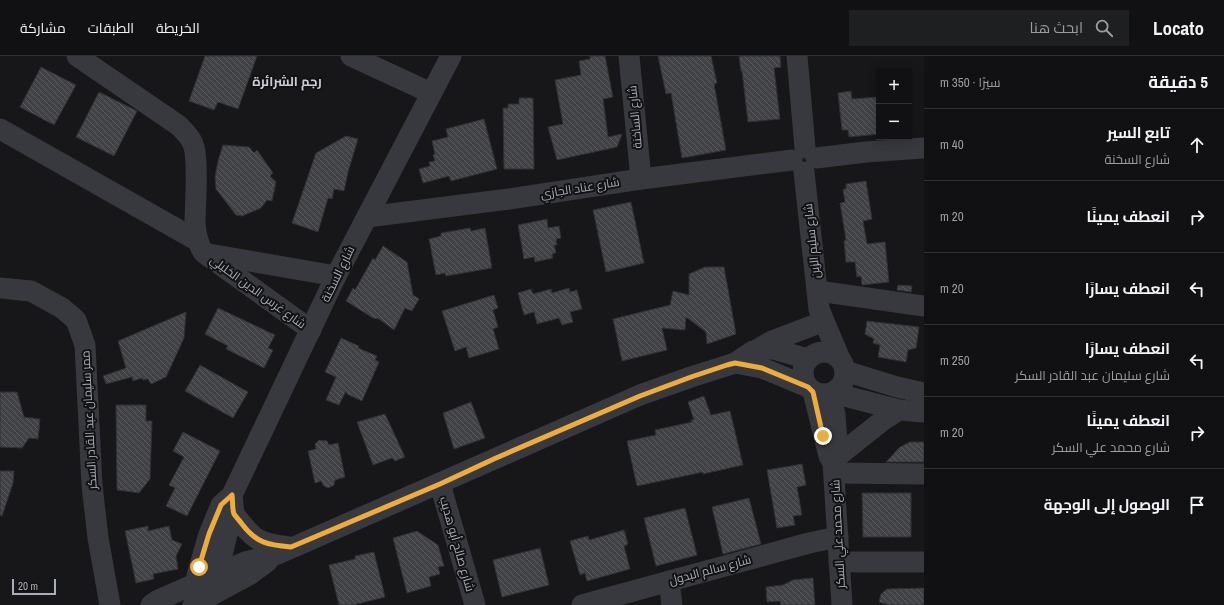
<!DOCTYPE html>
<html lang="ar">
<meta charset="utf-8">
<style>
:root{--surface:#111113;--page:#1e1f21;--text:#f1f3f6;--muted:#9c9da0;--line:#303133}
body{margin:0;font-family:"Archivo Narrow",Cairo,sans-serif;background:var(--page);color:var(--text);direction:rtl}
.controls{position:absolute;right:12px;top:12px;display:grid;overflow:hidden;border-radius:0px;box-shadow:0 2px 10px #0003}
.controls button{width:36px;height:36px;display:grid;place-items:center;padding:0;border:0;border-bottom:1px solid var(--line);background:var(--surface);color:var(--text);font:20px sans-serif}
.scale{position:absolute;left:12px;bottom:10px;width:44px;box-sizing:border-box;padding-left:4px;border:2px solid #a9aeb8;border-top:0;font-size:11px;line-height:14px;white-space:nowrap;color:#a9aeb8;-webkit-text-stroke:3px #121214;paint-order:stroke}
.stop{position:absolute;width:12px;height:12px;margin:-9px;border:3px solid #edac3b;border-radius:50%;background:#fff}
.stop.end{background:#edac3b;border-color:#fff;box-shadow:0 1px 4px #0008}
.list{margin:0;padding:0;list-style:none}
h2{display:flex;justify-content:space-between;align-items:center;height:52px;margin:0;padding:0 16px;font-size:17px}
h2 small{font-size:13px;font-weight:400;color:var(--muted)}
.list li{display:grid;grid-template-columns:26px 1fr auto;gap:12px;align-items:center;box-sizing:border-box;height:72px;padding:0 16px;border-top:1px solid var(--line)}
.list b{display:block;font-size:15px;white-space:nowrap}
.list p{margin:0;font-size:13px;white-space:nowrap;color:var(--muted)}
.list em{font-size:13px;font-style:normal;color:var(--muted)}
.icon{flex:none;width:22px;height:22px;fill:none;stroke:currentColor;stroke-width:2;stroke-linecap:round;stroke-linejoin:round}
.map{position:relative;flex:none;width:924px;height:549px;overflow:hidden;direction:ltr}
header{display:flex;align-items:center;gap:24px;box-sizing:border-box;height:56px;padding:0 20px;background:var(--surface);border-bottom:1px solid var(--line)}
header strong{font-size:19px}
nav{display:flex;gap:22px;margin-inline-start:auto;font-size:14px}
.search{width:280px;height:36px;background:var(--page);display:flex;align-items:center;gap:10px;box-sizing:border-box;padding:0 14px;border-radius:0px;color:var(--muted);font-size:15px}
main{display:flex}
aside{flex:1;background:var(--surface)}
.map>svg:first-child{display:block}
</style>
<header>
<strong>Locato</strong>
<div class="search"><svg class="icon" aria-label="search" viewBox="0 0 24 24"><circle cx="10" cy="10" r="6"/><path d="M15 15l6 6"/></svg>ابحث هنا</div>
<nav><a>الخريطة</a><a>الطبقات</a><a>مشاركة</a></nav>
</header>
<main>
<aside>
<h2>5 دقيقة<small>سيرًا · 350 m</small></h2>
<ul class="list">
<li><svg class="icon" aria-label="ahead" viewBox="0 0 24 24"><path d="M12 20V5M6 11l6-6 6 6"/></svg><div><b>تابع السير</b><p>شارع السخنة</p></div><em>40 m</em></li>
<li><svg class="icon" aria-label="right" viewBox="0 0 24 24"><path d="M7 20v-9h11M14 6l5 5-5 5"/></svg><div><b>انعطف يمينًا</b></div><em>20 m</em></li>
<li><svg class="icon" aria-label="left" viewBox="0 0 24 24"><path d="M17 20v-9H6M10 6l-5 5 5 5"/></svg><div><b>انعطف يسارًا</b></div><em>20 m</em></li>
<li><svg class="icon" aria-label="left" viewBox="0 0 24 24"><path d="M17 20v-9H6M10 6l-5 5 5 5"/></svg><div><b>انعطف يسارًا</b><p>شارع سليمان عبد القادر السكر</p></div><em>250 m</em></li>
<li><svg class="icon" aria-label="right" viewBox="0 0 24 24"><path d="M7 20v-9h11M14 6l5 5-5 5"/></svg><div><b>انعطف يمينًا</b><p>شارع محمد علي السكر</p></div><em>20 m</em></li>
<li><svg class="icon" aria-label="arrive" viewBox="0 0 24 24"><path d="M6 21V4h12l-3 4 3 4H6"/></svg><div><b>الوصول إلى الوجهة</b></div></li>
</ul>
</aside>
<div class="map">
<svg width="924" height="549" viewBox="0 0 924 549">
<defs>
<pattern id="building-back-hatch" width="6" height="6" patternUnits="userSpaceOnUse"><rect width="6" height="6" fill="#414246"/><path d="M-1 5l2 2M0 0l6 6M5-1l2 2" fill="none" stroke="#5a5b5f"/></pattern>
</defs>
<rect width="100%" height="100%" fill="#171719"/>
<g fill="url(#building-back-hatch)" stroke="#313135">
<polygon points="205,0 257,0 238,53 218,46 214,54 189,45"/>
<polygon points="590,0 605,0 613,41 603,43 608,81 622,78 617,91 557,104 548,71 563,68 555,24 581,19 579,5 590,3"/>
<polygon points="658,0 711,0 717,27 714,28 726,94 682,102 671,37 666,38"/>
<polygon points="739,0 780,0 781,11 774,12 780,63 748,66 742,15 741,15"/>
<polygon points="41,11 76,29 54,69 20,51"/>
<polygon points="851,35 852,43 879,41 879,78 849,81 848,74 842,74 838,37"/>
<polygon points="99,36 137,55 114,100 76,81"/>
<polygon points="519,42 533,42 534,113 504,113 503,52 508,52 508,48 519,48"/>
<polygon points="484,63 497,113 451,125 449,120 423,127 419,113 430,110 429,106 435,105 433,99 435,98 432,85 448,81 446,73"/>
<polygon points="346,80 358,83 348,116 344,135 334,133 332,143 328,142 318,176 292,167 316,97"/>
<polygon points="223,89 249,91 254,97 257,94 273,117 270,120 276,126 272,145 267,144 261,152 242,160 236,159 216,133 215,121 218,105"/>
<polygon points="866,125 872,163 863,165 867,188 885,186 889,226 862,229 861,220 857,221 855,206 846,206 844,185 846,184 840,147 845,146 843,133 846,133 846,128"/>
<polygon points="631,146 644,207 606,216 593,154"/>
<polygon points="547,163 548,172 559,170 561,182 556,183 557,189 554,189 556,197 552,198 553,202 535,206 534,201 524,203 518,169"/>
<polygon points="470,172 471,175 485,172 492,212 446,220 445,217 436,219 429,183 441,180 441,177"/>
<polygon points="383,190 407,206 413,239 419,243 412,255 405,252 394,274 379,263 373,262 346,245 353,232 355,234 373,202 375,204"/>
<polygon points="705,211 724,211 736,278 707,288 706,276 686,261 685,274 662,272 667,294 622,305 613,263 670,249 673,235 689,239 689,218"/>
<polygon points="898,229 912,230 911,236 897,234"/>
<polygon points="569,232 570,236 577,234 582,253 570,256 573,266 562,269 559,262 537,268 534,256 524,259 518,237 531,233 533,238 551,233 552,237"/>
<polygon points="494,239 498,252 493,254 498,271 493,273 499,293 469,302 466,291 455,295 442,255"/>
<polygon points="218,252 275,279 268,292 273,294 264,312 226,293 228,290 205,278"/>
<polygon points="186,256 184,282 166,321 151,328 148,323 143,324 142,322 133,325 132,321 106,328 103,320 126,312 118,285"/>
<polygon points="867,265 919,271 916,292 908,294 906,306 878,301 880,289 873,287 874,283 865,278"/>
<polygon points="341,282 359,290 358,292 377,300 375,304 379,306 362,345 347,338 346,335 339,349 326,344 336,321 325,316"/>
<polygon points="200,309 248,336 233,362 185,335"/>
<polygon points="0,336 17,336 24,361 40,363 38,383 29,382 22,392 0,391"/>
<polygon points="704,340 711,359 730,355 743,409 703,418 703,416 637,430 627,385 656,379 655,374 692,366 691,364 694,364 688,346"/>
<polygon points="471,346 485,382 454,393 443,357"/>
<polygon points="116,349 146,349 146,365 152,365 150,423 139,437 117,434"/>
<polygon points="385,358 405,401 395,405 392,402 373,409 357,366"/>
<polygon points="183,376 220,395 187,460 166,450 175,432 169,429 184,401 173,395"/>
<polygon points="319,384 327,385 329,389 338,387 345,421 335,424 334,429 328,432 324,430 321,425 315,427 308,395 316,393 315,388"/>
<polygon points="910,386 924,386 924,406 886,406 900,391"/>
<polygon points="802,408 806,429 797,431 802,459 793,460 795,469 777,472 767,414"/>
<polygon points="0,415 14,415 13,427 2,460 0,459"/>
<polygon points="862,437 911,437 911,481 863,481"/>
<polygon points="749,442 761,488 723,498 712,451"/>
<polygon points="685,452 697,499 656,510 644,462"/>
<polygon points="148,470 148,475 169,470 172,484 182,488 176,500 178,513 153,518 154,523 136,527 125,475"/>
<polygon points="624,474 628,488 624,490 630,513 587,525 585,517 580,519 570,485 588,480 589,484"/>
<polygon points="417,475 438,489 444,510 438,511 440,518 429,521 431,530 407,537 393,482"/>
<polygon points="540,492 549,529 502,541 493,504"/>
<polygon points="374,496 385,541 353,549 339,549 329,509 355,503 355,500"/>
<polygon points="813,522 815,549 781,549 780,545 767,546 766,531 783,529 793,524"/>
<polygon points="924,532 924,549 889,549 879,546 881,538 887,533"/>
</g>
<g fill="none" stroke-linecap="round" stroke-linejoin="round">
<g stroke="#38393e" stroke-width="21">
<path d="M77,0L178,69C184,75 190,80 193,88C199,102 195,151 195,168C196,179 198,189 204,197L311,274"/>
<polyline points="351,0 431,37"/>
<polyline points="629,0 641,123"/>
<polyline points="797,0 805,92"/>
<polyline points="0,73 198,185"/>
<polyline points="816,102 866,96 924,92"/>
<polyline points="804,116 819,253 840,303"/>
<polyline points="367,161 509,143 641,123 792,104"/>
<polyline points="209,198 336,220"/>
<polyline points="0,232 31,235 62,252 76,264 85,289 92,429 98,482 110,549"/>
<polyline points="818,235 924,250"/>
<polyline points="758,293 772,285 814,269"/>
<circle cx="824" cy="317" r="21"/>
<polyline points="735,307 762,312 808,331"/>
<polyline points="845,315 897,331 924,337"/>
<polyline points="813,336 829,400 833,407 842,549"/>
<polyline points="833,337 899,354 924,356"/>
<polyline points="830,338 835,359 838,398"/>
<polyline points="838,400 882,365 899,354"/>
<polyline points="834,417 924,418"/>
<polyline points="440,428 475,549"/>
<path d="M234,458C253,483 258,488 290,491"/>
<polyline points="839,506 924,506"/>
<polyline points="669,525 672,549"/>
<polyline points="219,528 218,517 227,478 234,458 232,439"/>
<polyline points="200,546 196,527 197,520 209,478 221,449 232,439 336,220 451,0"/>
<polyline points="151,549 158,544 245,506 278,498 640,339 691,321 735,307 753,295 764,293 773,293 808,303"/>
<polyline points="193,549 249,519 268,505"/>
<polyline points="582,549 809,487 838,481"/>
</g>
</g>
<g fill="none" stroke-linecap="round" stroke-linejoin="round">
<path stroke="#edac3b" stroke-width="5" d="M199,511L209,478L221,449L232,439C233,445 232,453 234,458C236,461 240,465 242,468C256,487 268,489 291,491L440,428L496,402L640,340L691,321L727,309L735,307L762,312L808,331L813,336L823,380"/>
</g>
<g text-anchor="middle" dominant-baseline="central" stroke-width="4" stroke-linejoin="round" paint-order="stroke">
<g font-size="12" fill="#a9aeb8" stroke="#121214">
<text transform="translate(635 61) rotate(-95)">شارع الساخنة</text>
<text transform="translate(580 132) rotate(-9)">شارع عناد الجازي</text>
<text transform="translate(812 185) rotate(-96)">شارع سليم الزبن</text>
<text transform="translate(338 218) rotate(-64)">شارع السخنة</text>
<text transform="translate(258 236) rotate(36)">شارع غرس الدين الخليلي</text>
<text transform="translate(89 364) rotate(-93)">ممر سليمان عبد القادر السكر</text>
<text transform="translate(838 478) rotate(-93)">شارع محمد علي السكر</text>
<text transform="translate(457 488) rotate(74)">شارع صالح أبو هديب</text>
<text transform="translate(710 514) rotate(-15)">شارع سالم البدول</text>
</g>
<g font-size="13" font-weight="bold" fill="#cacdd4" stroke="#121214">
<text x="287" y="25">رجم الشرائرة</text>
</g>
</g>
</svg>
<div class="controls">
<button>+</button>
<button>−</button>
</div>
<div class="scale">20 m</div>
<div class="stop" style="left:199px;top:511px"></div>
<div class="stop end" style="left:823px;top:380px"></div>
</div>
</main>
